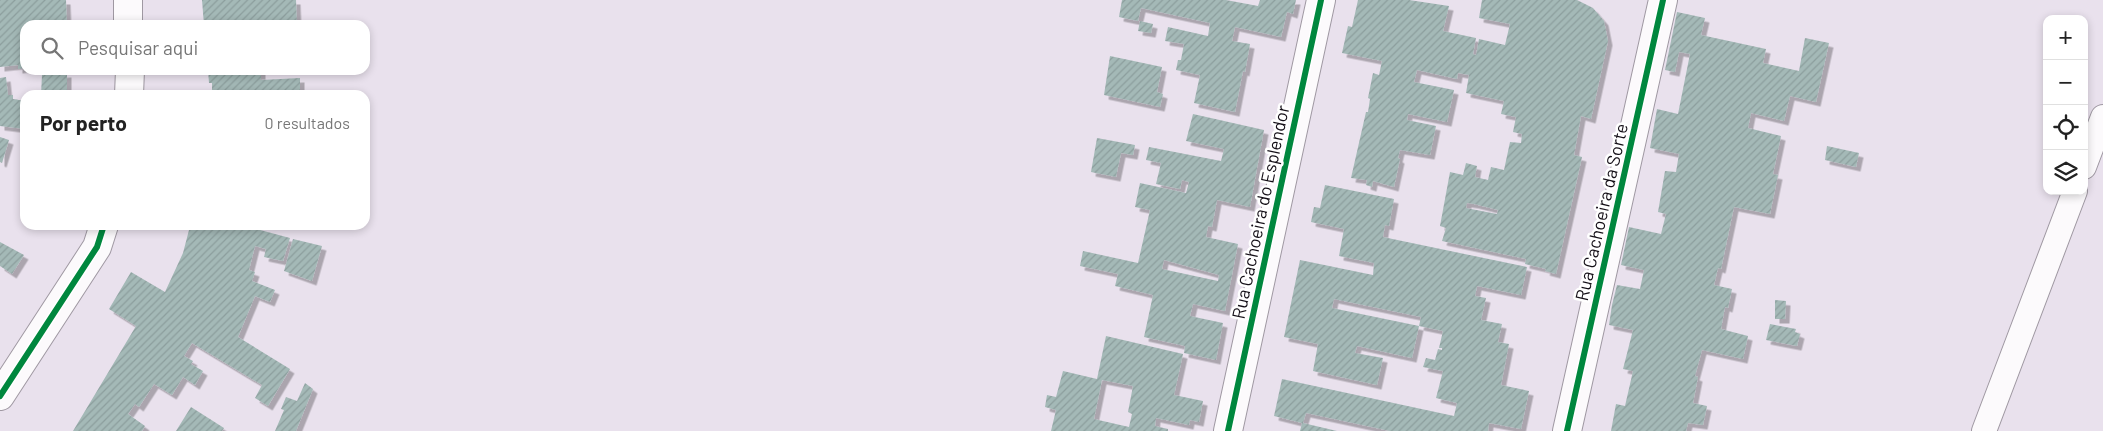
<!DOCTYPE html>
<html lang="pt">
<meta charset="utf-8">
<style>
:root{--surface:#fff;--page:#f2f2f2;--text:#222;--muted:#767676;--line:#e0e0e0}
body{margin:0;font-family:Barlow,sans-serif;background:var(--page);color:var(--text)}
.controls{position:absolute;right:15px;top:15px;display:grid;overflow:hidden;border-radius:10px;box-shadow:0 2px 8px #0003}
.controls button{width:45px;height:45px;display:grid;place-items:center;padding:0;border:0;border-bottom:1px solid var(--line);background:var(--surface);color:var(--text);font:25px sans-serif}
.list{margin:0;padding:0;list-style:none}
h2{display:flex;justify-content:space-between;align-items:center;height:65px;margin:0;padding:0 20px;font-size:21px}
h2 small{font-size:16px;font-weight:400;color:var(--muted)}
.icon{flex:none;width:28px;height:28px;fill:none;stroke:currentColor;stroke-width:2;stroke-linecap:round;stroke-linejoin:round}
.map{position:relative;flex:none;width:2103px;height:431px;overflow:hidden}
.search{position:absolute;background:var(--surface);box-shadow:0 2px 8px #0003;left:20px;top:20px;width:350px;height:55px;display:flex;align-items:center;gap:12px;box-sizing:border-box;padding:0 18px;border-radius:15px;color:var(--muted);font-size:19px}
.panel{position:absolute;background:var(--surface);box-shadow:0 2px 8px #0003;left:20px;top:90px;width:350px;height:140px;border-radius:15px}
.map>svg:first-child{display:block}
</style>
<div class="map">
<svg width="2103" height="431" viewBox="0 0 2103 431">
<defs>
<pattern id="building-hatch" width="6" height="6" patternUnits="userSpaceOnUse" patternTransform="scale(1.25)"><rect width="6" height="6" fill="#a4b9b7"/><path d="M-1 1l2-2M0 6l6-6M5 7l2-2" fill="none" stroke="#8c9e9d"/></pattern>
<filter id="shadow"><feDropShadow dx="4.5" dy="4.5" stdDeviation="0" flood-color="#0004"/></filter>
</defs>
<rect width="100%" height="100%" fill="#e9e1ed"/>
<g fill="url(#building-hatch)" fill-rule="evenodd" filter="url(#shadow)">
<polygon points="0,0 66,0 67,25 25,25 25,68 18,69 18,65 0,67"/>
<polygon points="202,0 296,0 297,25 204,25"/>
<polygon points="1122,0 1226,0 1258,6 1260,0 1296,0 1293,14 1287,12 1281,37 1235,27 1232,41 1250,44 1245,72 1243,71 1235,112 1194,103 1200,75 1176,70 1178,60 1181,60 1184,44 1165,41 1168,27 1208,36 1210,23 1141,8 1138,21 1119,17"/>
<path d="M1358,0H1409L1449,6L1443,31L1476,38L1473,54L1476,55L1479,39L1505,45L1510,24L1479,18L1482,0H1577L1593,8L1604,21L1608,41L1591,119L1581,116L1574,155L1582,157L1556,274L1545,271L1546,269L1525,264L1526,259L1442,241L1446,228L1440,226L1450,172L1463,175L1466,163L1477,166L1475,177L1488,180L1491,167L1504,170L1510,142L1521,143L1522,134L1513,132L1516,117L1501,114L1504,101L1466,93L1469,75L1458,73L1457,79L1417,70L1414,82L1454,90L1447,122L1408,114L1407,120L1436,126L1430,155L1400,150L1398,158L1400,159L1394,187L1373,181L1372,187L1366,185L1367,180L1351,178L1366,112H1368L1370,99L1368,98L1373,73L1379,75L1382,61L1342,53L1348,26L1352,27ZM1467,203L1474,204L1498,210L1497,214L1466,208Z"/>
<polygon points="1677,12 1705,18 1701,35 1766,49 1763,63 1799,71 1805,38 1829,43 1816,102 1790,96 1784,121 1751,113 1748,128 1781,136 1773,174 1778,175 1770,214 1734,207 1721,269 1718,268 1714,285 1732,289 1728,308 1725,307 1721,329 1748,336 1743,359 1702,350 1695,376 1698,377 1693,403 1707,406 1703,425 1688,423 1686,431 1611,431 1616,404 1625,406 1633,371 1623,369 1633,330 1609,325 1612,305 1617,285 1640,289 1644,270 1621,265 1629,227 1661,234 1666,214 1658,212 1665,171 1676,172 1679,154 1650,148 1657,109 1678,114 1690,54 1679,52 1675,72 1665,70"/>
<polygon points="1140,21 1153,24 1151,33 1138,31"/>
<polygon points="1110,56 1162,67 1157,92 1163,94 1160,107 1104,95"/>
<polygon points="208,70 261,70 261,80 300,78 300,95 212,95 212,83 209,83"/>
<polygon points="67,73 67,95 41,95 42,75"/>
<polygon points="6,77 8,95 13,95 13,99 25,101 25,129 0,126 0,78"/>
<path d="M1193,114L1264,130L1250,207L1217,200L1212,227L1208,226L1206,237L1238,244L1225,311L1193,304L1190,316L1223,323L1216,360L1184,353L1185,346L1144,337L1153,295L1115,286L1118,274L1080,266L1083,251L1138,263L1150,210L1135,207L1140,183L1186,193L1189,182L1182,180L1180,189L1156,184L1161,163L1146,160L1149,147L1221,161L1224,149L1186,141ZM1164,260L1219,275L1218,281L1162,269Z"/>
<polygon points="0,137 9,140 2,163 0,162"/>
<polygon points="1097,138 1135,145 1133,155 1121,153 1116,177 1091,172"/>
<polygon points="1827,146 1859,153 1856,167 1825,160"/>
<path d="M1325,185L1394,199L1389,226L1385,225L1383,237L1527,267L1521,295L1477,286L1475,296L1486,298L1481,320L1502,324L1498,342L1509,344L1501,385L1529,391L1521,429L1489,423L1488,431H1390L1306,413L1303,423L1337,431H1300L1302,423L1274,416L1282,379L1454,416L1457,403L1436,398L1443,371L1423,367L1426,358L1435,360L1438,349L1442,350V348H1439L1443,331L1419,326L1412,358L1357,346L1355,353L1383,358L1377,385L1313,371L1318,344L1284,337L1300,260L1373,275L1374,263L1339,256L1344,229L1311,222L1314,207L1320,208ZM1334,299L1421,317L1419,326L1332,308Z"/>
<polygon points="193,225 241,225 290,238 283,261 264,257 266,249 255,246 249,270 255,272 252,281 275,290 270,302 255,296 238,337 290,369 268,406 255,398 262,385 192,343 184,356 193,361 191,364 203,371 195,385 183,377 172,395 154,384 139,407 135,404 128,414 145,426 142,431 73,431 136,326 109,309 131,272 165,292 183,253 189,230 192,230"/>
<polygon points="293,239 322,246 312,281 284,271"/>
<polygon points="0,242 24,255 12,274 0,266"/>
<polygon points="1775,300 1786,301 1785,319 1775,319"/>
<polygon points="1770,324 1796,329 1795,332 1800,334 1797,346 1766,340"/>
<path d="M1106,336L1183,354L1174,395L1203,401L1199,422L1190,420L1189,425L1156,418L1155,426L1168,429V431H1051L1056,410L1045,407L1047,395L1056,397L1063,371L1097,379ZM1102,380L1133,386L1128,412L1132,414L1129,427L1094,419Z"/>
<polygon points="305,383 313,389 296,431 275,431 284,410 281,409 286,397 297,401"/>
<polygon points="191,407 224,428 222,431 176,431"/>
</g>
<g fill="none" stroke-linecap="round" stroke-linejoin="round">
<defs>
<g id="service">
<polyline points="2084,167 2103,117"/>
<polyline points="1984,431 2075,191"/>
</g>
<g id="minor">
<polyline points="1228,431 1321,0"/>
<polyline points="1567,431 1663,0"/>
</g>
<g id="tertiary">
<polyline points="128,0 128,25"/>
<polyline points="129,95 130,70"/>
<polyline points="0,396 97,247 104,225"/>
</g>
</defs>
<use href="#service" stroke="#9f98a2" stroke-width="26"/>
<use href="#minor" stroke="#9f98a2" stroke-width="30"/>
<use href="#tertiary" stroke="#9f98a2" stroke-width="30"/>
<use href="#service" stroke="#fcfafc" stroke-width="24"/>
<use href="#minor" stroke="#fcfafc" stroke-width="28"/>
<use href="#tertiary" stroke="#fcfafc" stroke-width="28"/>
<defs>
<g id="cycleway">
<polyline points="0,396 97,247 104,225"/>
<polyline points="1228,431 1321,0"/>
<polyline points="1567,431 1663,0"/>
</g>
</defs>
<use href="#cycleway" stroke="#fff" stroke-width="9"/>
<use href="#cycleway" stroke="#00873e" stroke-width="6"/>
</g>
<g text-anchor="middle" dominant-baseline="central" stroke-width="5" stroke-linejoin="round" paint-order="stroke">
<g font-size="18" fill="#130e16" stroke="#fff">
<text transform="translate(1260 212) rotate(-78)">Rua Cachoeira do Esplendor</text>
<text transform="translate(1601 212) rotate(-77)">Rua Cachoeira da Sorte</text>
</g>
</g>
</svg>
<div class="controls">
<button>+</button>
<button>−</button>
<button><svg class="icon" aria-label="locate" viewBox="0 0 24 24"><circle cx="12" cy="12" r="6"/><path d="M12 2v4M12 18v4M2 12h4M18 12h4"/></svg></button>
<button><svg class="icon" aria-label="layers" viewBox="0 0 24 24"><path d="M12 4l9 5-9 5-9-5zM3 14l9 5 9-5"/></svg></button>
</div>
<div class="search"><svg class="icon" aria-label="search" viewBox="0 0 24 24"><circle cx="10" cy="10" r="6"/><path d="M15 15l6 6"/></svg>Pesquisar aqui</div>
<section class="panel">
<h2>Por perto<small>0 resultados</small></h2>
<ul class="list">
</ul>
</section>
</div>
